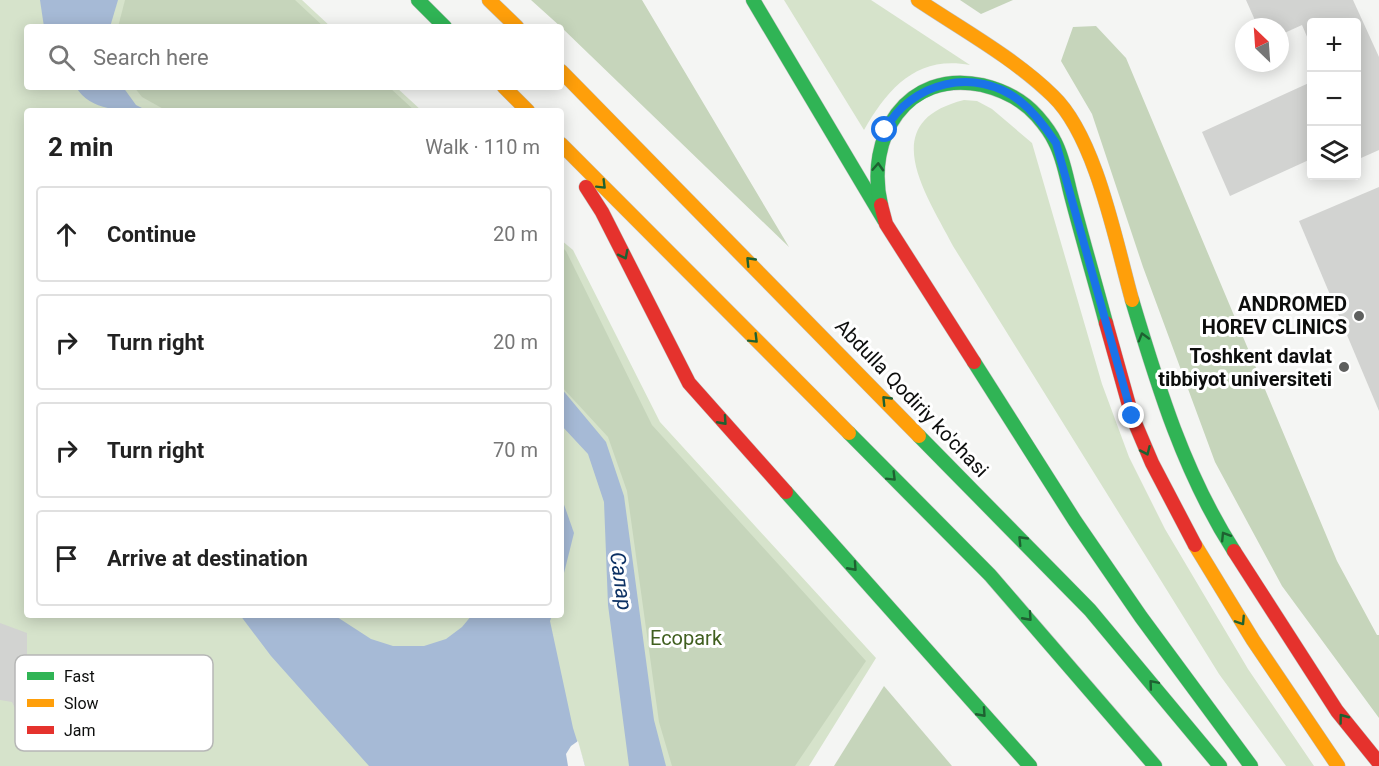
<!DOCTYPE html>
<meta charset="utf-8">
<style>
:root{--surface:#fff;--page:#f2f2f2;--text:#222;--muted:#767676;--line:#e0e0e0}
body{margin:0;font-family:Roboto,sans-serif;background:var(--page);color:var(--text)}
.controls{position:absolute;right:18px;top:18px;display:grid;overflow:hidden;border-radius:6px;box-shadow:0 3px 15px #0003}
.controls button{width:54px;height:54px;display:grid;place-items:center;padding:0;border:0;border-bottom:2px solid var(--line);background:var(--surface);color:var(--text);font:30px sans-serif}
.compass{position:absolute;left:1235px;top:18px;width:54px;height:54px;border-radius:50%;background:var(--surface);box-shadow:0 3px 15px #0003;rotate:335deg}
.stop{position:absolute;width:18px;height:18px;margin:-14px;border:4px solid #1a73e8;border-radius:50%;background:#fff}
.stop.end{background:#1a73e8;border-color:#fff;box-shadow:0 2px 6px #0008}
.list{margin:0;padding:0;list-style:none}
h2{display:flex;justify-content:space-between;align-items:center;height:78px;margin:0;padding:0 24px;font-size:26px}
h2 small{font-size:20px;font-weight:400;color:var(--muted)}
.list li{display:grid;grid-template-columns:39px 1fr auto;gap:18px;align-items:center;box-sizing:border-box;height:96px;margin:0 12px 12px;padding:0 12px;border:2px solid var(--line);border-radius:6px}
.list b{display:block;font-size:22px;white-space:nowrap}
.list em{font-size:20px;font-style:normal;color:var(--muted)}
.icon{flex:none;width:33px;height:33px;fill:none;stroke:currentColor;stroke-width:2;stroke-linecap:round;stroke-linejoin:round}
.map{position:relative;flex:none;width:1379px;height:766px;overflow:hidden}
.search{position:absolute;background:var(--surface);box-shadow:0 3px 15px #0003;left:24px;top:24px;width:540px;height:66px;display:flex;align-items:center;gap:15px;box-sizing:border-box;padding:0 21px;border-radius:6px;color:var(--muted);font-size:22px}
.panel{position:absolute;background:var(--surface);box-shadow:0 3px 15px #0003;left:24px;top:108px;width:540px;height:510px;border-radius:6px}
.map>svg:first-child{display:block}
</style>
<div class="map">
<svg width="1379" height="766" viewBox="0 0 1379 766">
<rect width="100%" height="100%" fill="#f4f5f3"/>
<g fill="#d6e3cb">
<polygon points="0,0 302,0 331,27 27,27 27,87 396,87 422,111 27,111 27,615 561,615 561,240 573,250 660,422 876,658 809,766 0,766"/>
<path d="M784,0H871L970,65C917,55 888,88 864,130Z"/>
<path d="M964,100L977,101L992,109L1032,143L1102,384L1129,457L1165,529L1248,669L1314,766H1286L1219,674L953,246C926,194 875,122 964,100Z"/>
</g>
<g fill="#c6d5bb">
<polygon points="125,0 295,0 324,27 118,27"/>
<polygon points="531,0 642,0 789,247 561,27"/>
<polygon points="960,0 1013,0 981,14"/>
<polygon points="1096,26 1126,58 1337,561 1377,635 1379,635 1379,718 1282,586 1215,462 1143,267 1092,114 1061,61 1073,27"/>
<polygon points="134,87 389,87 415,111 167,111 142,97"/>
<polygon points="561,246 566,251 652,425 866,661 795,766 672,766 659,722 627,491 608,437 561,386"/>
<polygon points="884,686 952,766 834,766"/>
</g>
<g fill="#a6bad6">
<polygon points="40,0 118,0 110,27 44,27"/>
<path d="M76,87H123L136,105L148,111C123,111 90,111 76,87Z"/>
<polygon points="561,388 606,442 624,496 654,720 666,766 629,766 608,605 604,502 588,454 561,425"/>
<polygon points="561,496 574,533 561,585"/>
<polygon points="240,615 334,615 371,639 393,646 424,646 446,639 462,627 472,615 552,615 550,621 573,728 585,766 369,766 271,656"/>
</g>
<polygon fill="#f4f5f3" points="578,741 585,766 568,766 566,754 571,746"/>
<g fill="#d2d3d1">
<polygon points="1246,0 1353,0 1379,57 1379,150 1361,158 1356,148 1356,22 1311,22 1311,46 1302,25 1280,35 1280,27 1258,27"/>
<polygon points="1311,82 1311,159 1230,196 1202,132"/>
<polygon points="1379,187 1379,411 1299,221"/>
<polygon points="0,623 27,633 27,655 50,671 56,684 55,696 33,705 25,729 12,702 0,700"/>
</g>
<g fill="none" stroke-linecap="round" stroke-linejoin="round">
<defs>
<g id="fast">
<polyline points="418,0 445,27"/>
<polyline points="753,0 884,220"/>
<path d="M881,205C865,138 906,69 982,85C1003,90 1023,100 1037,116C1044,124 1051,133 1055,142C1064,159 1067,181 1072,199C1083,241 1095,282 1106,323"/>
<path d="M1132,300C1158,387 1184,473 1234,551"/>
<polyline points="974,362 1075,521 1141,617 1251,766"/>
<polyline points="849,433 990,575 1155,766"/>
<polyline points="919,436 1090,610 1220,766"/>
<polyline points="786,492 1030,766"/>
</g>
<g id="slow">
<polyline points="489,0 517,27"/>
<path d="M918,0C963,30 1014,58 1053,96C1096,137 1116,243 1132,300"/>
<polyline points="561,71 919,436"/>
<polyline points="504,87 528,111"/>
<polyline points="561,144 849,433"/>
<polyline points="1195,545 1253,640 1338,766"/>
</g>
<g id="jam">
<polyline points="586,187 602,212 689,383 786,492"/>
<polyline points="881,205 886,224 974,362"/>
<polyline points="1106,323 1132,416 1152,463 1195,545"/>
<polyline points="1234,551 1337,711 1379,763"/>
</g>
</defs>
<use href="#fast" stroke="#bebfbd" stroke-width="15"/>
<use href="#slow" stroke="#bebfbd" stroke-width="15"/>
<use href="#jam" stroke="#bebfbd" stroke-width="15"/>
<use href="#fast" stroke="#30b455" stroke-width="14"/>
<use href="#slow" stroke="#ff9f0a" stroke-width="14"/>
<use href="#jam" stroke="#e5322d" stroke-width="14"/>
</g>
<defs><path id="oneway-chevron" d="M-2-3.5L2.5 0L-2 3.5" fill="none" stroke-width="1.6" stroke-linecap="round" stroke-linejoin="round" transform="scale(1.5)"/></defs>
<g stroke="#1e6131">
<use href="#oneway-chevron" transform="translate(878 167) rotate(-87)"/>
<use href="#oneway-chevron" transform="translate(602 185) rotate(45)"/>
<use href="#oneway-chevron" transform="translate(624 255) rotate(63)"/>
<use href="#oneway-chevron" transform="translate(750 261) rotate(-134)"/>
<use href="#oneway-chevron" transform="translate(1143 337) rotate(-106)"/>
<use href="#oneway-chevron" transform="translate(754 339) rotate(45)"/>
<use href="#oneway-chevron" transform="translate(886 400) rotate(-134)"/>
<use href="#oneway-chevron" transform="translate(723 421) rotate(48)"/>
<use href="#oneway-chevron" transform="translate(1146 451) rotate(66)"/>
<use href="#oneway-chevron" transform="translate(892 477) rotate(45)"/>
<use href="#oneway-chevron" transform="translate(1225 536) rotate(-122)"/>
<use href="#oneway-chevron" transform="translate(1022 540) rotate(-134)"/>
<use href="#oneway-chevron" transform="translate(853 567) rotate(48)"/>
<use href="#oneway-chevron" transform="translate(1028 617) rotate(48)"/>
<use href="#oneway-chevron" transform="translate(1241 621) rotate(57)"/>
<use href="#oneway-chevron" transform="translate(1153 684) rotate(-130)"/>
<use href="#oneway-chevron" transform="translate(982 713) rotate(48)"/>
<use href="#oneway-chevron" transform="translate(1343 718) rotate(-127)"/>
</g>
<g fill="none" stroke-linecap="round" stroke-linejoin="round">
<path stroke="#1a73e8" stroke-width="8" d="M885,130C911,82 975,66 1020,101C1035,113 1046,128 1056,143L1132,416"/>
</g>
<g fill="#5e5f5e" stroke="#fff" stroke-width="2">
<circle cx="1359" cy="316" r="6"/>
<circle cx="1344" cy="367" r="6"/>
</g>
<g text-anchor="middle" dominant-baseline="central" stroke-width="6" stroke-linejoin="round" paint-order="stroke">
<g font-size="20" font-weight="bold" fill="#0d0e0d" stroke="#fff" text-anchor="end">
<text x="1347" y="304">ANDROMED<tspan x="1347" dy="23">HOREV CLINICS</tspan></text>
<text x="1332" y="356">Toshkent davlat<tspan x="1332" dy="23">tibbiyot universiteti</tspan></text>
</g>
<g font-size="20" fill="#0d0e0d" stroke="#fff">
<text transform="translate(912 398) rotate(46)">Abdulla Qodiriy ko'chasi</text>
</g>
<g font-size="20" fill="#405f1f" stroke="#fff">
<text x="686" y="638">Ecopark</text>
</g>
<g font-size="21" font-style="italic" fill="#0c3164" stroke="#fff">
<text transform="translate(621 581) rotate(82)">Салар</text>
</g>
</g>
<rect x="15" y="655" width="198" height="96" rx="9" fill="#fff" stroke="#b6b7b6" stroke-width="1.5"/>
<rect x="27" y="672" width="27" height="8" fill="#30b455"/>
<rect x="27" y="699" width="27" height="8" fill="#ff9f0a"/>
<rect x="27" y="726" width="27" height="8" fill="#e5322d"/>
<g font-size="16" fill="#0d0e0d">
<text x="64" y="682">Fast</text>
<text x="64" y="709">Slow</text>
<text x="64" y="736">Jam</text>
</g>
</svg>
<div class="controls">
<button>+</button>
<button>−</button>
<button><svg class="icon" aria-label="layers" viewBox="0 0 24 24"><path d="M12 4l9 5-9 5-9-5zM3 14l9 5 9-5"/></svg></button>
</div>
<svg class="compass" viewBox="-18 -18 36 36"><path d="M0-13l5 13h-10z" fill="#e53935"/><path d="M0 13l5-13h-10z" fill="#767676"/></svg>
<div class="stop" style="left:885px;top:130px"></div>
<div class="stop end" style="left:1132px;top:416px"></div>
<div class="search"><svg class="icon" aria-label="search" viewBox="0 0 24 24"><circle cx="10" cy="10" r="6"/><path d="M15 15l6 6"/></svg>Search here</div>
<section class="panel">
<h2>2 min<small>Walk · 110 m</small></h2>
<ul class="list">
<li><svg class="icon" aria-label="ahead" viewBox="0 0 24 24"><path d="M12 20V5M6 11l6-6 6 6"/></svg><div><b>Continue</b></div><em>20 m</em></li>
<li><svg class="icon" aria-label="right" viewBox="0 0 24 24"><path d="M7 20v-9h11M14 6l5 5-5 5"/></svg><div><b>Turn right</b></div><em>20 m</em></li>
<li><svg class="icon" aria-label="right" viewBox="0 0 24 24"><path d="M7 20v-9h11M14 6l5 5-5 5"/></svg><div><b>Turn right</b></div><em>70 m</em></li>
<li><svg class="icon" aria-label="arrive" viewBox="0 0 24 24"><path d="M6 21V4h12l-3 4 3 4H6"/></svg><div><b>Arrive at destination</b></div></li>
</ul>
</section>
</div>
